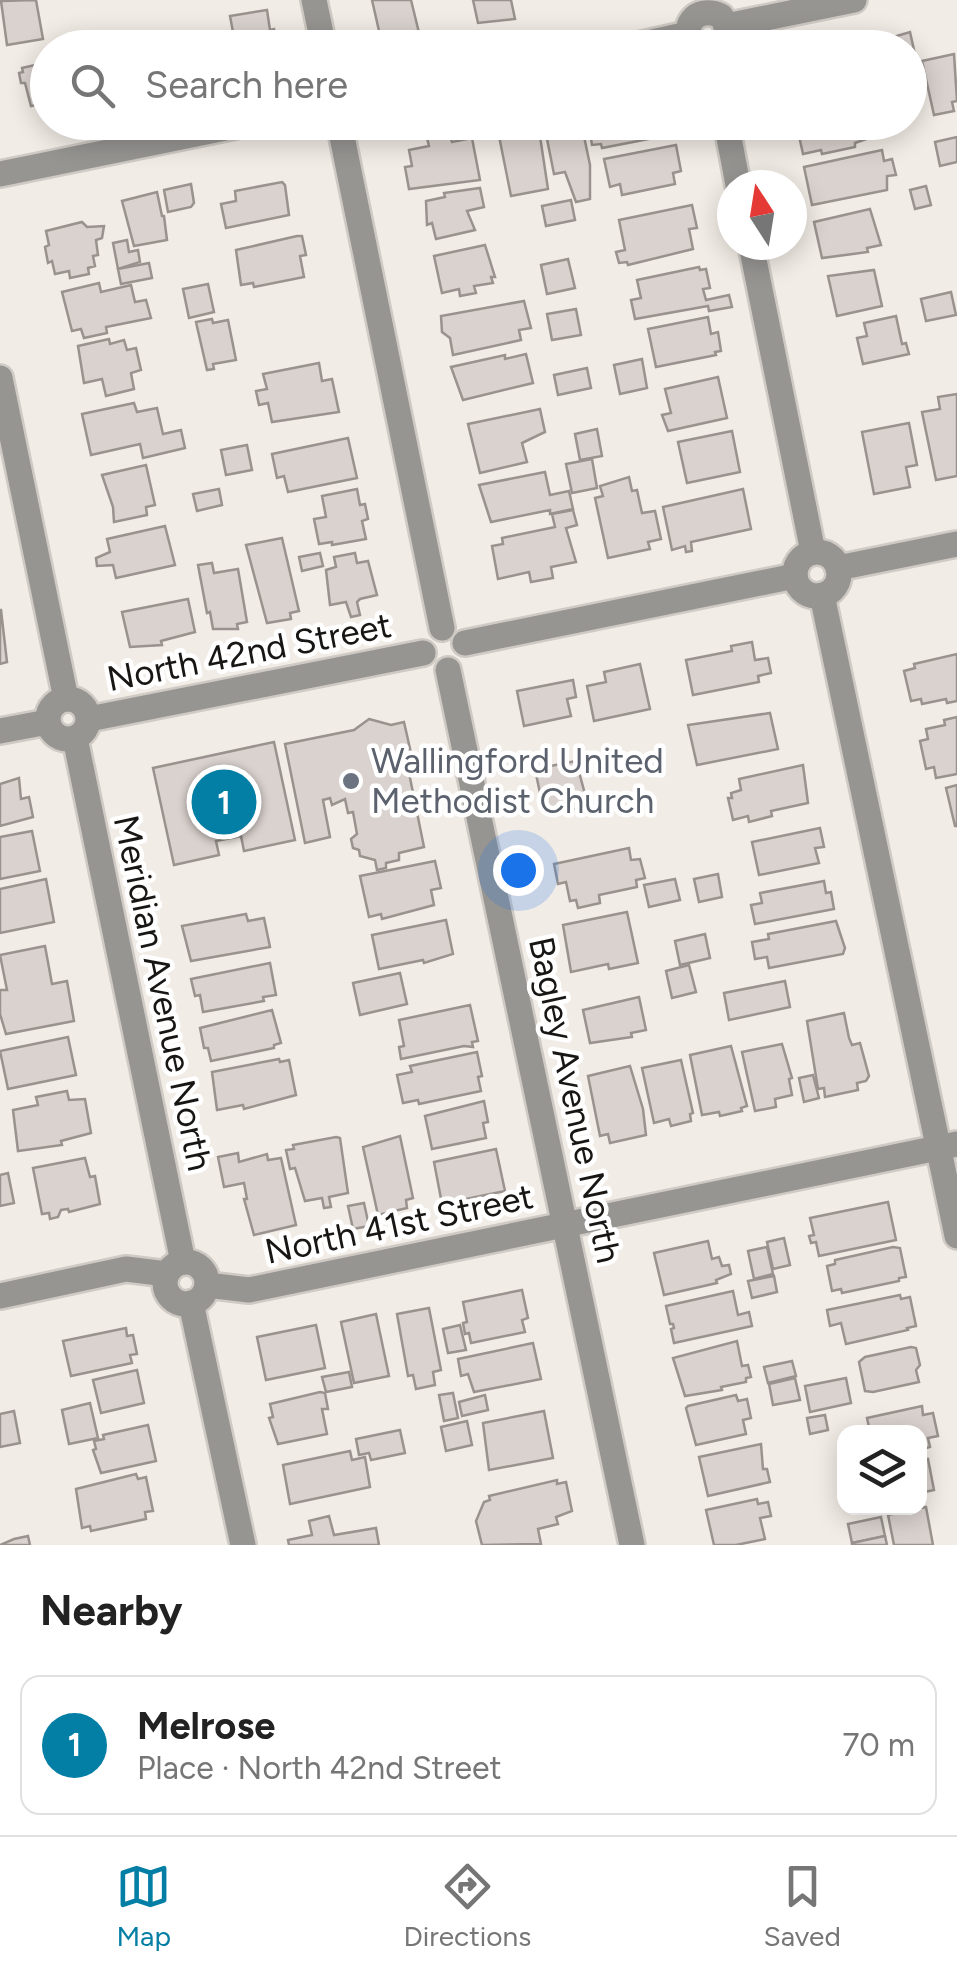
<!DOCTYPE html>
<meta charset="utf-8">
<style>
:root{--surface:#fff;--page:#f2f2f2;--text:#222;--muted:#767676;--line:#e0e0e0;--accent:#037ea4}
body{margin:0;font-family:Figtree,sans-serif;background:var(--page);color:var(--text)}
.controls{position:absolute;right:30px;bottom:30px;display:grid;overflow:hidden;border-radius:20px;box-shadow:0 5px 25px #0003}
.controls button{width:90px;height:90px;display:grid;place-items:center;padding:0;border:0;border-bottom:2px solid var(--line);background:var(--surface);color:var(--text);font:50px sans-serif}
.compass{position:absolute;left:717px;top:170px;width:90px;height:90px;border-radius:50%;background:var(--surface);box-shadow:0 5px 25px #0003;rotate:348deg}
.you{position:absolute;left:518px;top:870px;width:35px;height:35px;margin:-25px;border:8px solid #fff;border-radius:50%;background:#1a73e8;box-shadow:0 0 0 15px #1a73e833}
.badge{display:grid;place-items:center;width:65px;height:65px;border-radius:50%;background:var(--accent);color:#fff;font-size:32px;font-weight:700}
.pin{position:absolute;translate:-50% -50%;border:5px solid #fff;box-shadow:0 2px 10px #0006}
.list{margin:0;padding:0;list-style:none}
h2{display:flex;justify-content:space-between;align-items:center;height:130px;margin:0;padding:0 40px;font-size:42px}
h2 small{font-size:32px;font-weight:400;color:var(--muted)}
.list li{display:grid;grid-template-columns:65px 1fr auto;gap:30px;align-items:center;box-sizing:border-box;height:140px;margin:0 20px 20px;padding:0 20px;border:2px solid var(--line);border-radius:20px}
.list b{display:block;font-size:38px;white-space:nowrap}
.list p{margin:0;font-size:32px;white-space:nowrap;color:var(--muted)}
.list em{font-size:32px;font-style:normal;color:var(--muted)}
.icon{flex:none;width:55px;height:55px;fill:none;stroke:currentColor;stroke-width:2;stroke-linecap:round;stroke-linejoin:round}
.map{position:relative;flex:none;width:957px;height:1545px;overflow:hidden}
.search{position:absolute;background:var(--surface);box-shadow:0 5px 25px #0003;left:30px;right:30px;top:30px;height:110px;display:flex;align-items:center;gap:25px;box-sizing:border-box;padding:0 35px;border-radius:55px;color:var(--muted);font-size:38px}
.sheet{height:290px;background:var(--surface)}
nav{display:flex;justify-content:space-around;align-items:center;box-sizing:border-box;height:140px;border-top:2px solid var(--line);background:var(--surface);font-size:28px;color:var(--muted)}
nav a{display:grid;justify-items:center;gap:5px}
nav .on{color:var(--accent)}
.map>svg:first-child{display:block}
</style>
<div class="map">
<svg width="957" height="1545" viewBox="0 0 957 1545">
<rect width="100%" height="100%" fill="#f2ece6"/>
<g fill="#dad2ce" stroke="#99928e" stroke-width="2.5">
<polygon points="36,0 43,39 7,45 1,1"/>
<polygon points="372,0 411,0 421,41 404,44 403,39 382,44"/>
<polygon points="473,0 511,0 515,19 478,23"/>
<polygon points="267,10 270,30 274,29 275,39 271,40 272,48 236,48 230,16"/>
<polygon points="910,32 916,59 910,60 910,48 881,48 880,41"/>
<polygon points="124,38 125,48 96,48 95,44"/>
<polygon points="954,54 957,101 952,102 954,111 934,115 922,61"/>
<polygon points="48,62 48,103 31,106 25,83 21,83 19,73 23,72 22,68"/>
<polygon points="548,122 581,122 590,165 590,199 576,202 565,172 554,174 545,129 549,128"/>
<polygon points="600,122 663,122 664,130 658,131 659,137 602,148 601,144 592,145 589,128 600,126"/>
<polygon points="796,122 875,122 878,135 855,143 855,147 822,154 821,150 803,154"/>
<polygon points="538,123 548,189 511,196 499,136 515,133 514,128"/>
<polygon points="450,134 452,142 472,138 480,180 409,189 405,167 412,166 409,150 429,146 427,138"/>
<polygon points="957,137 957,162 940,166 935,142"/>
<polygon points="676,145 681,171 673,173 675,184 622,195 620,184 610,187 604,159"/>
<polygon points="882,150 884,161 892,159 896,175 887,176 887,190 812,205 804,167"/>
<polygon points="282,182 285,185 289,215 226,228 221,204 236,201 235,191"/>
<polygon points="191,184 194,203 191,207 168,212 164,190"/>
<polygon points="926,186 931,205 915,209 910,190"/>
<polygon points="480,188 484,207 467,211 475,230 436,239 432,223 427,225 426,201 445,197 444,193"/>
<polygon points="157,192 162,216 164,216 167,240 134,246 122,201"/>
<polygon points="571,200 575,220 546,226 542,206"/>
<polygon points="692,205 697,228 689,229 693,249 628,265 627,262 619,263 616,252 625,250 619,220"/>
<polygon points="870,209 881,245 867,248 868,252 822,258 814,222"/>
<polygon points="82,222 87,227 104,226 102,238 96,240 98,255 93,256 95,266 88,268 89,274 70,278 69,271 55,274 52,261 48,263 45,247 49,245 46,231"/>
<polygon points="297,236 302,236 306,255 300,256 304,277 254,287 253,283 241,285 236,250"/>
<polygon points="127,240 129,252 138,250 140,262 118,269 113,243"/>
<polygon points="485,245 495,277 491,277 493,283 474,286 476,293 460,296 459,289 442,293 434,256"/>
<polygon points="568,259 575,288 547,294 541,265"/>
<polygon points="149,263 152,278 121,284 118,269"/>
<polygon points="699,267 700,270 706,269 710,288 703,289 706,300 729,295 732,307 709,311 708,306 635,319 631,300 641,298 637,280"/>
<polygon points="874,270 882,306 837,316 828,276"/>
<polygon points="99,283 101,292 131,285 135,302 146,300 151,318 106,327 107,333 84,338 81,329 72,331 62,292"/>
<polygon points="208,284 214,312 189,318 183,289"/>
<polygon points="951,292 956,315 926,321 921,299"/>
<polygon points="524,301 531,328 519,330 521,340 453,355 450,338 442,332 441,316"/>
<polygon points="576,309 581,335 552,340 547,314"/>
<polygon points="896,316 902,344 906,343 909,354 863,364 857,338 867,336 864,323"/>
<polygon points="708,317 711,334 718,332 721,351 715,352 716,355 656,367 648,329"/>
<polygon points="212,319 213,323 228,320 236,360 213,364 214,369 207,370 196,322"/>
<polygon points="109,339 110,344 124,340 127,350 136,348 141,370 131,373 134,389 106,396 102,379 84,383 78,346"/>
<polygon points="526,354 533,383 463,400 451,367 505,355 505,359"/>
<polygon points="642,359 647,388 620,394 614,365"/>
<polygon points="319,363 322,381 332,379 339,412 272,422 268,403 259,405 256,391 267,389 263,374"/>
<polygon points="587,368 591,388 558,395 554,375"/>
<polygon points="718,377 727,418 668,431 662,415 671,413 665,389"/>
<polygon points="957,394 957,476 936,480 922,412 940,409 938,397"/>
<polygon points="134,403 137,412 157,408 163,434 181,430 185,448 143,458 140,444 91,455 82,414"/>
<polygon points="540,409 545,432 522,443 527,462 480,473 468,424"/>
<polygon points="909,423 917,465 906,467 910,487 874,494 862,432"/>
<polygon points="597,429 602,456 580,460 575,434"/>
<polygon points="732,431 740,472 687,483 678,442"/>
<polygon points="348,438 357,478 288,492 284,476 277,478 272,454"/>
<polygon points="247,445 252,470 226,475 221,450"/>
<polygon points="592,459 597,488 572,493 566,464"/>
<polygon points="146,465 155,505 146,507 147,515 114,522 113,507 102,475"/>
<polygon points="545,472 550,495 569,491 573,509 550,514 550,510 491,522 479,485"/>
<polygon points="629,477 632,491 637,490 642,513 655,511 661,539 648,542 650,549 608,558 595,498 603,496 600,486"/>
<polygon points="219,489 222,505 197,511 193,494"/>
<polygon points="357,489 360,505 365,504 368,519 362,521 366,539 332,545 332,542 319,544 314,519 326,517 322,496"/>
<polygon points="743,489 751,529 691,542 692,551 686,552 685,546 672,550 663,507"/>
<polygon points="573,510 577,525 566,528 576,562 551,567 553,578 531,582 529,572 498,579 492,546 503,544 502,538 555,527 552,514"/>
<polygon points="165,526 175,565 116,578 113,565 97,566 96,558 110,552 107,539"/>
<polygon points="282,538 299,611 290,613 291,619 267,623 246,545"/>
<polygon points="320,553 323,566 302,571 299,557"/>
<polygon points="355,553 357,563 368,561 377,595 360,599 357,602 360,615 351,617 346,602 330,605 326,570 336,567 334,557"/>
<polygon points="212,563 214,573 238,569 247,622 237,624 238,629 213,629 210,612 207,613 198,565"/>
<polygon points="188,599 195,632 161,641 162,645 130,647 122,612"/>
<polygon points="1,610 7,662 0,664 0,610"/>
<polygon points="752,642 755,660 768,658 771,673 758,676 759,682 693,695 686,660 732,651 731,646"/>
<polygon points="957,654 957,701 947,703 946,699 922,704 921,699 911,701 904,671 915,668 914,664"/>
<polygon points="640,664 650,709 594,721 587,686 606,682 604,672"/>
<polygon points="573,680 576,697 567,699 571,716 524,726 517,691"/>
<polygon points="770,713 778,749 697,765 688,725"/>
<polygon points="957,717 957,774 936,778 934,767 926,769 920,741 928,739 926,729 945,725 944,720"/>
<polygon points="369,719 391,725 404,722 413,762 407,763 424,847 399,853 399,860 386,863 386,868 377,870 375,860 360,856 359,850 353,848 351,839 357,834 353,812 348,813 345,799 332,805 330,798 323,800 330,837 305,843 285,744 354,730"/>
<polygon points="274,742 295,840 244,851 241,836 216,841 219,855 174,865 153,768"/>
<polygon points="576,761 585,794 582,795 584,807 550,815 546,797 541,798 535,769"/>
<polygon points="803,765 808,803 771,811 772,816 749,822 748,816 733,820 728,798 732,798 731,793 741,790 739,779"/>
<polygon points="19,778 21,799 29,797 33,817 0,826 0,784"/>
<polygon points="957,785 957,826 955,826 946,788"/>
<polygon points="820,828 824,847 815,848 819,863 759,875 752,842"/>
<polygon points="32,831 40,871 0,879 0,837"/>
<polygon points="629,848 631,860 640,859 645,878 636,880 637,887 599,895 600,903 578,908 576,900 570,901 566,882 558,884 554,864"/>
<polygon points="435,861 441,888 431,890 434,905 382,919 381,914 369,917 360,876"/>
<polygon points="718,874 722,897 699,902 694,879"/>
<polygon points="46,879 54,922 0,933 0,889"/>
<polygon points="675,879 680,900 649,907 644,885"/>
<polygon points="824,881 826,893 831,892 834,909 755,924 751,905 762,903 760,893"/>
<polygon points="627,912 638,963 609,969 608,964 571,972 563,925"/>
<polygon points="246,914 248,921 264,918 270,947 191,961 182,926"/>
<polygon points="446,920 453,954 424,963 423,960 379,969 372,935"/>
<polygon points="836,921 845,948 843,954 769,968 767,957 755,959 752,942 769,939 768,934"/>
<polygon points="705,934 710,958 680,965 675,941"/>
<polygon points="45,946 52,984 67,981 74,1021 6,1034 0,1014 0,990 7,990 0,955"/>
<polygon points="270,963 276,995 263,997 264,1001 203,1012 200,995 195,996 191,979"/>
<polygon points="689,965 696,992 672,998 666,971"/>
<polygon points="400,973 407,1004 360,1015 353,983"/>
<polygon points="785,981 790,1007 729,1020 724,993"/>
<polygon points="639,997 646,1030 631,1033 632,1037 590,1043 583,1010"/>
<polygon points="470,1005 478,1041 472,1042 473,1047 464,1046 401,1059 399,1047 404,1046 399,1020"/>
<polygon points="272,1010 281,1043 274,1045 274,1048 211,1061 208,1048 204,1048 200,1028"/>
<polygon points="844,1013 849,1038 852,1045 860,1043 869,1076 866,1081 857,1083 858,1090 825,1097 824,1088 818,1089 807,1021"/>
<polygon points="68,1037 76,1075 8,1089 0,1051"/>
<polygon points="782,1044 792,1078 789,1079 792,1095 775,1099 776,1107 755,1111 742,1052"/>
<polygon points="731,1046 747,1106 741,1108 742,1111 720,1116 719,1112 702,1115 690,1055"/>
<polygon points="477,1052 482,1076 478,1077 481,1091 419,1104 418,1100 403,1103 397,1075 412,1072 410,1066"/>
<polygon points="279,1059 280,1062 289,1060 296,1095 244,1109 243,1105 217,1110 212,1072"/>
<polygon points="681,1060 693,1113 690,1114 691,1121 671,1126 669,1119 654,1123 642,1068"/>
<polygon points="630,1066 643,1109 646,1135 610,1143 608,1134 600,1136 588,1076"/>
<polygon points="813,1075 819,1098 804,1102 799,1078"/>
<polygon points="67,1091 69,1100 85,1099 91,1133 61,1141 62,1145 18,1151 13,1110 38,1105 36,1097"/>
<polygon points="484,1101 488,1122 483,1123 486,1138 432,1149 425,1116"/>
<polygon points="400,1136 413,1198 406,1200 407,1208 378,1215 363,1147"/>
<polygon points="336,1137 340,1138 348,1193 329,1197 331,1207 324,1208 322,1198 305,1201 295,1168 290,1169 286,1150 294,1149 293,1145"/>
<polygon points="496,1149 505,1191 442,1204 434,1162"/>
<polygon points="238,1153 239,1162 267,1154 268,1160 281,1158 296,1225 254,1235 244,1199 247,1199 244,1183 224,1187 218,1157"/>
<polygon points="85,1158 90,1177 95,1176 100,1204 69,1212 68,1209 61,1210 58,1217 50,1219 49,1213 42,1214 33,1168"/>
<polygon points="8,1173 14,1203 0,1206 0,1175"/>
<polygon points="888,1202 896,1240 819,1256 816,1242 811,1243 809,1236 814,1235 810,1218"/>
<polygon points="364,1203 369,1226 353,1229 348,1206"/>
<polygon points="784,1238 790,1265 773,1269 767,1242"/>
<polygon points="708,1241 712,1259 719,1257 722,1266 729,1265 731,1274 716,1280 717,1283 664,1295 654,1253"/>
<polygon points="767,1247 773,1274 754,1279 748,1251"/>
<polygon points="893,1247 900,1248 906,1277 899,1278 899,1281 842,1293 841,1289 832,1291 827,1266 835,1264 835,1260"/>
<polygon points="774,1276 777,1292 752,1298 748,1281"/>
<polygon points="522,1290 528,1318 522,1320 525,1332 471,1343 469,1333 465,1334 463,1323 467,1322 463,1302"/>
<polygon points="733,1291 738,1315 749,1312 752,1326 674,1343 671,1329 674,1328 673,1324 670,1324 666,1306"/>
<polygon points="900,1295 901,1299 910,1297 916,1326 907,1328 908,1330 846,1344 841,1323 830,1326 827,1310"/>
<polygon points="429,1308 441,1370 433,1372 435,1385 416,1389 413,1375 408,1376 397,1314"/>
<polygon points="376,1314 389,1376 354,1383 341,1322"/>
<polygon points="316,1325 325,1368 266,1380 257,1337"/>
<polygon points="460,1325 466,1350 448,1353 443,1329"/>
<polygon points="126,1328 127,1336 133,1335 137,1354 130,1355 132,1363 71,1376 63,1341"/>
<polygon points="737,1341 742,1366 748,1365 751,1377 746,1378 746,1382 721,1387 722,1390 685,1396 673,1358"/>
<polygon points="533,1343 541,1379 474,1392 468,1374 461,1376 458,1359"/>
<polygon points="911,1347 916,1348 920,1365 916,1370 919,1382 873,1392 865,1391 859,1362 865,1357"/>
<polygon points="792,1361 796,1376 768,1383 764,1367"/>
<polygon points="137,1370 144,1403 101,1413 93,1380"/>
<polygon points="349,1372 352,1387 326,1392 322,1377"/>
<polygon points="795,1378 800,1400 773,1405 769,1384"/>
<polygon points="846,1378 851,1403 810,1412 805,1386"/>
<polygon points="320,1392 325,1393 328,1409 322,1409 327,1434 278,1444 269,1418 273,1417 270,1404"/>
<polygon points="453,1393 458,1418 444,1421 439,1395"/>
<polygon points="485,1395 488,1410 462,1416 459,1402"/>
<polygon points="736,1395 738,1401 747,1399 751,1418 743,1420 746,1434 696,1445 686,1408 688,1406"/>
<polygon points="90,1403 98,1438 69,1444 62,1410"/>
<polygon points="922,1406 923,1415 933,1413 938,1436 928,1438 930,1447 920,1450 920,1432 870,1432 867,1418"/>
<polygon points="14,1411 20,1443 0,1447 0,1414"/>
<polygon points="544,1411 553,1458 489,1470 483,1423"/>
<polygon points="825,1415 828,1430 810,1434 807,1418"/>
<polygon points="467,1421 472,1445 446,1451 441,1427"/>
<polygon points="148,1425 156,1461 101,1473 93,1450 96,1449 94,1441 104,1439 103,1435"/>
<polygon points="400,1430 405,1453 371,1460 369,1453 359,1455 356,1439"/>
<polygon points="761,1444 763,1469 767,1469 770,1482 708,1496 699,1457"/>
<polygon points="350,1451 352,1460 365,1457 370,1487 290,1504 283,1465"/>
<polygon points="928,1459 934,1490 920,1493 920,1460"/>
<polygon points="136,1474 138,1479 146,1477 153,1511 145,1512 146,1519 91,1531 90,1526 82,1528 76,1489"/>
<polygon points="557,1480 557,1484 566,1482 572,1511 556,1517 558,1524 538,1529 541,1544 482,1545 476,1521 484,1502 490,1500 489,1496"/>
<polygon points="757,1499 758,1504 768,1502 771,1516 760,1518 765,1539 736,1545 714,1545 706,1510"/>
<polygon points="926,1507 933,1545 894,1545 888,1515"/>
<polygon points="329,1516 334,1535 376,1528 379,1545 289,1545 288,1540 312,1535 309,1521"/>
<polygon points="881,1517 885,1536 852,1543 848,1524"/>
<polygon points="28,1536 30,1545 0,1545 14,1539"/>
<polygon points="885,1536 887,1545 852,1545 852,1543"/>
</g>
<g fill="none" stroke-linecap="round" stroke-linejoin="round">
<defs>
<g id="street">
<polyline points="314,0 324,48"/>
<polyline points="726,26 854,0"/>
<polyline points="625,48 688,34"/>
<path d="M697,48C677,28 696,4 721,16C729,28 729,39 717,48"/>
<polyline points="726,122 738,185"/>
<polyline points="340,127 442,628"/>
<polyline points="0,174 255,122"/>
<polyline points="751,245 813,552"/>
<polyline points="0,378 66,699"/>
<circle cx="817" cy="574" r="22"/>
<polyline points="838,568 957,544"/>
<polyline points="822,595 957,1236"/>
<polyline points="465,643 795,576"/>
<polyline points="448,670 632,1545"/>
<circle cx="68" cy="719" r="20"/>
<polyline points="89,719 423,653"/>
<polyline points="0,731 48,722"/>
<polyline points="75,738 183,1262"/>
<circle cx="186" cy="1283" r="21"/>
<polyline points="207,1285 249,1290 957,1144"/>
<polyline points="0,1296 126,1269 167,1274"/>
<polyline points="191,1303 243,1545"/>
</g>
</defs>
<use href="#street" stroke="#cfcac4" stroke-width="30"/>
<use href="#street" stroke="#979592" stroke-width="25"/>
</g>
<circle fill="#6b7280" stroke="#fff" stroke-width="4" cx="351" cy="781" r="10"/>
<g text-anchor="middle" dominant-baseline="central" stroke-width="9" stroke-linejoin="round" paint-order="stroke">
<g font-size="35" fill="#181614" stroke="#fff">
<text transform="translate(249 652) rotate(-11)">North 42nd Street</text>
<text transform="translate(163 993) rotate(78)">Meridian Avenue North</text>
<text transform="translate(575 1100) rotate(78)">Bagley Avenue North</text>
<text transform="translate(399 1224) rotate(-12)">North 41st Street</text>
</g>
<g font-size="35" fill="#5b616d" stroke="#fff" text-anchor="start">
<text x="371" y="761">Wallingford United<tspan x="371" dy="40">Methodist Church</tspan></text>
</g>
</g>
</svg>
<div class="controls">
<button><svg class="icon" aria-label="layers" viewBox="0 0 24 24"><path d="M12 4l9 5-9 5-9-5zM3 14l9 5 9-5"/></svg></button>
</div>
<svg class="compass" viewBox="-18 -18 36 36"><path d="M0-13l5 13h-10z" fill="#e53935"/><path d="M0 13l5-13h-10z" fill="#767676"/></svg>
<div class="you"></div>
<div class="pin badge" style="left:224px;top:802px">1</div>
<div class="search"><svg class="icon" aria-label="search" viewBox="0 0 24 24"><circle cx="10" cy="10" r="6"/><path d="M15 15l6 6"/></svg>Search here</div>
</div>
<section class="sheet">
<h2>Nearby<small></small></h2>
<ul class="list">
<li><span class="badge">1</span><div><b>Melrose</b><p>Place · North 42nd Street</p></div><em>70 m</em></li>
</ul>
</section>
<nav>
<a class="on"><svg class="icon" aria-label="map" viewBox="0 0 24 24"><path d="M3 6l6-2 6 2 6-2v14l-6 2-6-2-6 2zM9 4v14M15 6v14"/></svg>Map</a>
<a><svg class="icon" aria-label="directions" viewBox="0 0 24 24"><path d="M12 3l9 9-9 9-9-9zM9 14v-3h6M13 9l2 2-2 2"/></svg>Directions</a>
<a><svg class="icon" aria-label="saved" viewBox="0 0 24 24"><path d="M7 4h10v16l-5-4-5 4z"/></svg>Saved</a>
</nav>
